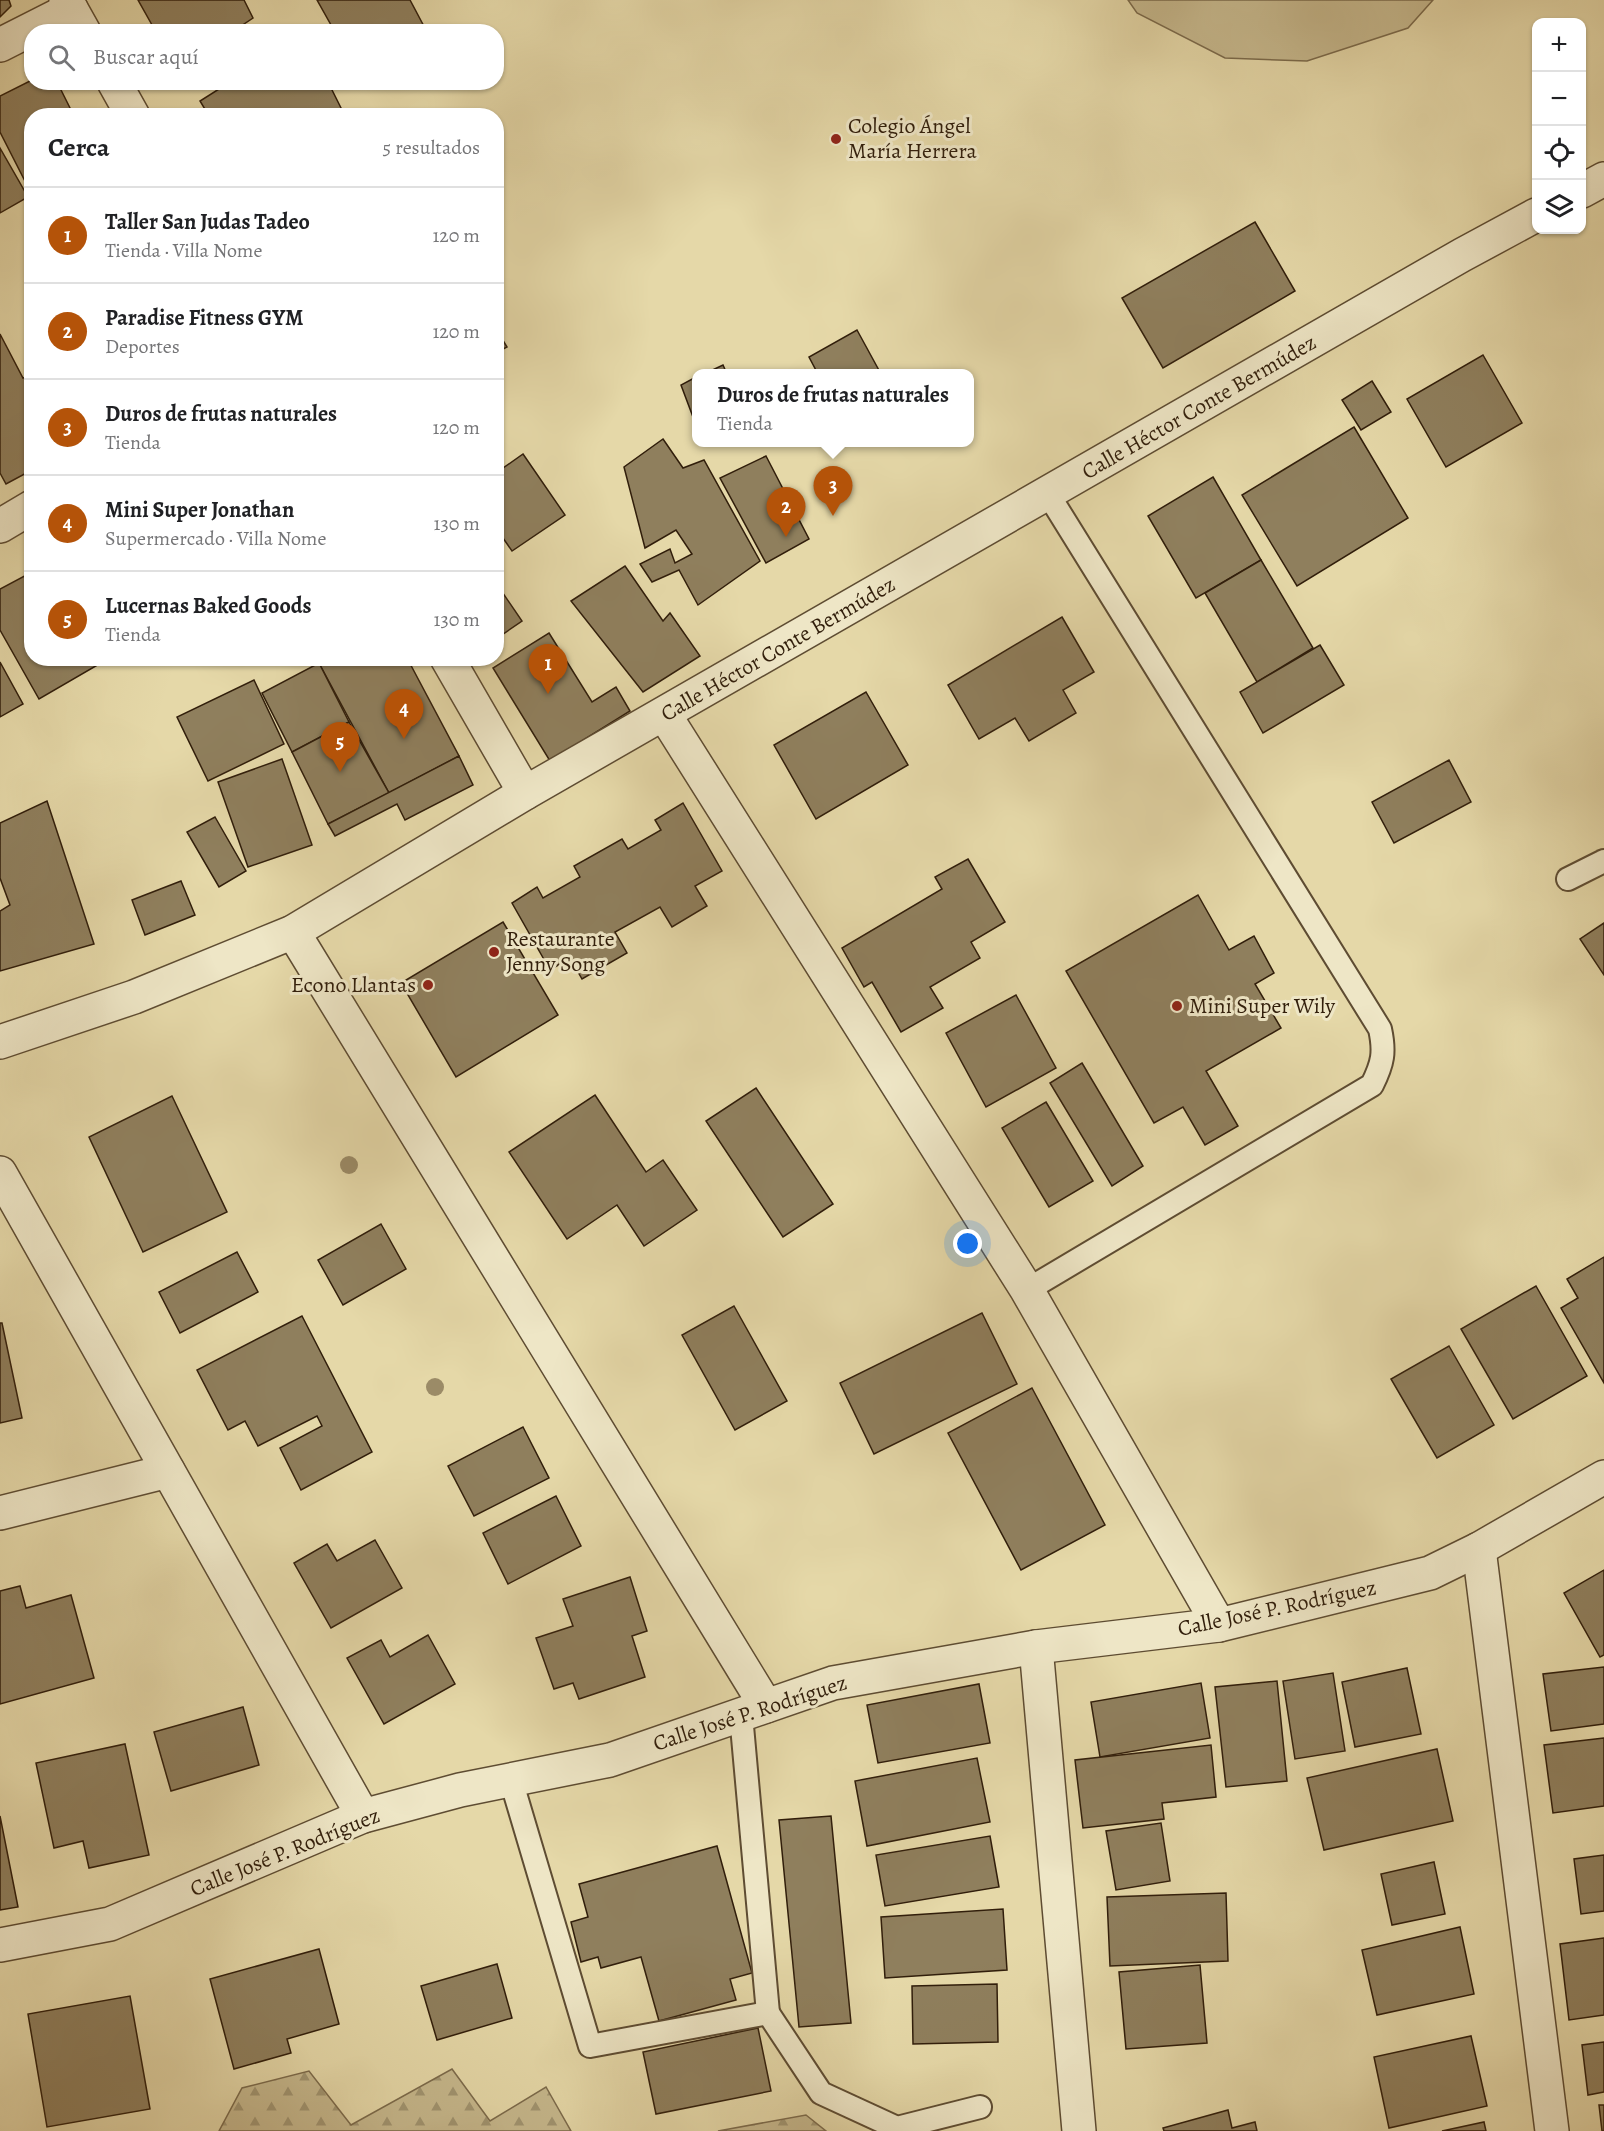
<!DOCTYPE html>
<html lang="es">
<meta charset="utf-8">
<style>
:root{--surface:#fff;--page:#f2f2f2;--text:#202124;--muted:#757577;--line:#e0e0e0;--accent:#b45309}
body{margin:0;font-family:Alegreya,serif;background:var(--page);color:var(--text)}
.controls{position:absolute;right:18px;top:18px;display:grid;overflow:hidden;border-radius:12px;box-shadow:0 2px 4px #0004}
.controls button{width:54px;height:54px;display:grid;place-items:center;padding:0;border:0;border-bottom:2px solid var(--line);background:var(--surface);color:var(--text);font:30px sans-serif}
.you{position:absolute;left:968px;top:1244px;width:21px;height:21px;margin:-15px;border:4px solid #fff;border-radius:50%;background:#1a73e8;box-shadow:0 0 0 9px #1a73e833}
.badge{display:grid;place-items:center;width:39px;height:39px;border-radius:50%;background:var(--accent);color:#fff;font-size:20px;font-weight:700}
.pin{position:absolute;translate:-50% -50px;filter:drop-shadow(0 2px 3px #0008)}
.pin::after{content:'';position:absolute;top:32px;width:21px;height:18px;background:inherit;clip-path:polygon(0 0,100% 0,50% 100%)}
.popup{position:absolute;left:692px;top:369px;width:282px;height:78px;box-sizing:border-box;display:grid;place-content:center;border-radius:12px;background:var(--surface);filter:drop-shadow(0 2px 4px #0005);font-size:20px;white-space:nowrap;color:var(--muted)}
.popup b{font-size:22px;color:var(--text)}
.popup::after{content:'';position:absolute;left:50%;top:100%;margin-left:-12px;border:12px solid transparent;border-top-color:var(--surface)}
.list{margin:0;padding:0;list-style:none}
h2{display:flex;justify-content:space-between;align-items:center;height:78px;margin:0;padding:0 24px;font-size:26px}
h2 small{font-size:20px;font-weight:400;color:var(--muted)}
.list li{display:grid;grid-template-columns:39px 1fr auto;gap:18px;align-items:center;box-sizing:border-box;height:96px;padding:0 24px;border-top:2px solid var(--line)}
.list b{display:block;font-size:22px;white-space:nowrap}
.list p{margin:0;font-size:20px;white-space:nowrap;color:var(--muted)}
.list em{font-size:20px;font-style:normal;color:var(--muted)}
.icon{flex:none;width:33px;height:33px;fill:none;stroke:currentColor;stroke-width:2;stroke-linecap:round;stroke-linejoin:round}
.map{position:relative;flex:none;width:1604px;height:2131px;overflow:hidden}
.search{position:absolute;background:var(--surface);box-shadow:0 2px 4px #0004;left:24px;top:24px;width:480px;height:66px;display:flex;align-items:center;gap:15px;box-sizing:border-box;padding:0 21px;border-radius:24px;color:var(--muted);font-size:22px}
.panel{position:absolute;background:var(--surface);box-shadow:0 2px 4px #0004;left:24px;top:108px;width:480px;height:558px;border-radius:24px}
.map>svg:first-child{display:block}
</style>
<div class="map">
<svg width="1604" height="2131" viewBox="0 0 1604 2131">
<defs>
<pattern id="forest-firs" width="22" height="20" patternUnits="userSpaceOnUse" patternTransform="scale(1.5)"><rect width="22" height="20" fill="#c6b88d"/><path d="M5 1l3.5 6h-7zM16 11l3.5 6h-7z" fill="#a19571"/></pattern>
</defs>
<rect width="100%" height="100%" fill="#e5d8a8"/>
<filter id="stains"><feTurbulence type="fractalNoise" baseFrequency=".00333" numOctaves="4"/><feColorMatrix values="0 0 0 0 .2 0 0 0 0 .09 0 0 0 0 .02 0 0 0 .5 -.17"/></filter>
<radialGradient id="worn" r=".72"><stop offset=".6" stop-color="#630" stop-opacity="0"/><stop offset="1" stop-color="#630" stop-opacity=".3"/></radialGradient>
<g fill="url(#forest-firs)" stroke="#7c6b4c" stroke-width="1.5">
<polygon points="452,2069 490,2121 546,2087 571,2131 219,2131 242,2088 309,2071 351,2125"/>
<polygon points="806,2115 826,2131 718,2131"/>
</g>
<polygon fill="#c6b88d" stroke="#7c6b4c" stroke-width="1.5" points="1128,0 1433,0 1408,28 1307,61 1225,58 1137,13"/>
<g fill="#8f7f5d" stroke="#311e0b" stroke-width="1.5">
<polygon points="0,0 9,0 11,6 0,17"/>
<polygon points="138,0 244,0 253,18 232,32 156,32"/>
<polygon points="317,0 410,0 427,32 335,32"/>
<polygon points="32,80 32,82 57,82 74,116 32,116 31,193 0,132 0,96"/>
<polygon points="230,82 328,82 345,116 209,116 200,101"/>
<polygon points="0,148 28,197 0,213"/>
<polygon points="1255,222 1295,291 1163,368 1122,298"/>
<polygon points="496,329 507,347 496,353"/>
<polygon points="857,330 881,374 818,374 809,357"/>
<polygon points="0,334 23,378 32,375 32,470 6,484 0,473"/>
<polygon points="1483,355 1522,423 1446,467 1407,399"/>
<polygon points="723,365 727,374 704,374"/>
<polygon points="696,377 696,425 681,385"/>
<polygon points="1372,381 1391,412 1361,430 1342,400"/>
<polygon points="1354,427 1408,518 1297,586 1242,495"/>
<polygon points="663,439 683,468 704,460 760,561 698,605 679,570 652,582 640,564 670,549 675,563 692,554 676,530 645,548 624,467"/>
<polygon points="523,454 565,515 512,551 496,528 496,473"/>
<polygon points="766,456 809,539 766,563 720,478"/>
<polygon points="1213,477 1261,560 1196,598 1148,516"/>
<polygon points="1261,560 1313,648 1257,682 1205,593"/>
<polygon points="625,566 663,621 670,613 700,656 643,692 571,601"/>
<polygon points="32,572 32,658 98,658 101,663 39,699 0,630 0,589"/>
<polygon points="496,583 522,621 496,639"/>
<polygon points="1062,617 1094,672 1063,690 1076,713 1029,741 1015,718 979,739 948,685"/>
<polygon points="549,633 592,702 616,687 630,711 550,761 493,668"/>
<polygon points="1320,645 1344,685 1263,733 1240,692"/>
<polygon points="327,658 407,658 459,756 389,793 319,663"/>
<polygon points="0,662 23,704 0,717"/>
<polygon points="319,663 349,722 292,752 262,693"/>
<polygon points="254,680 284,744 208,781 177,717"/>
<polygon points="866,692 908,765 816,819 774,745"/>
<polygon points="349,722 389,793 328,824 292,752"/>
<polygon points="459,756 473,785 405,820 397,804 335,836 328,824"/>
<polygon points="282,759 312,845 248,867 218,782"/>
<polygon points="1449,760 1471,802 1394,843 1372,802"/>
<polygon points="47,801 94,944 0,971 0,911 10,905 0,878 0,823"/>
<polygon points="683,803 722,871 695,886 707,906 672,927 660,907 615,932 627,953 582,979 570,958 550,970 512,903 537,887 543,898 580,877 574,866 622,839 628,849 661,830 655,820"/>
<polygon points="215,817 246,871 219,887 187,832"/>
<polygon points="968,859 1005,922 971,942 980,958 930,987 943,1008 901,1032 872,982 864,987 842,948 942,889 935,877"/>
<polygon points="181,881 195,915 145,935 132,900"/>
<polygon points="1198,895 1229,950 1254,936 1274,973 1255,984 1281,1028 1206,1071 1238,1126 1205,1145 1183,1107 1154,1123 1066,971"/>
<polygon points="503,922 558,1015 456,1077 401,983"/>
<polygon points="1604,923 1604,975 1580,939"/>
<polygon points="1016,995 1056,1068 986,1107 946,1033"/>
<polygon points="1082,1063 1143,1166 1112,1186 1050,1083"/>
<polygon points="756,1088 833,1204 783,1237 706,1121"/>
<polygon points="595,1095 646,1172 663,1160 697,1210 644,1246 617,1205 567,1239 509,1152"/>
<polygon points="172,1096 227,1212 143,1252 89,1137"/>
<polygon points="1046,1102 1093,1181 1049,1207 1002,1128"/>
<polygon points="381,1224 406,1269 343,1305 318,1260"/>
<polygon points="237,1252 258,1292 180,1333 159,1292"/>
<polygon points="1604,1257 1604,1383 1561,1308 1578,1298 1567,1279"/>
<polygon points="1536,1286 1587,1376 1513,1419 1461,1329"/>
<polygon points="734,1306 787,1401 735,1430 682,1335"/>
<polygon points="982,1313 1017,1384 874,1454 840,1383"/>
<polygon points="302,1316 372,1452 301,1490 280,1448 322,1426 317,1416 258,1446 245,1421 228,1430 197,1370"/>
<polygon points="0,1323 2,1323 22,1418 0,1423"/>
<polygon points="1449,1346 1494,1425 1437,1458 1391,1379"/>
<polygon points="1032,1388 1105,1525 1021,1570 948,1433"/>
<polygon points="523,1427 549,1478 474,1516 448,1466"/>
<polygon points="556,1496 581,1546 508,1584 483,1533"/>
<polygon points="375,1540 402,1588 331,1628 294,1563 327,1544 337,1561"/>
<polygon points="1604,1570 1604,1655 1600,1657 1564,1593"/>
<polygon points="630,1577 647,1631 632,1636 645,1677 579,1699 573,1683 554,1689 536,1638 573,1626 563,1599"/>
<polygon points="20,1586 26,1608 71,1595 94,1678 0,1704 0,1591"/>
<polygon points="428,1635 455,1684 384,1724 347,1658 381,1640 390,1657"/>
<polygon points="1604,1667 1604,1724 1551,1731 1543,1674"/>
<polygon points="1407,1668 1421,1734 1355,1747 1342,1682"/>
<polygon points="1333,1673 1345,1751 1295,1759 1283,1681"/>
<polygon points="1277,1681 1287,1781 1226,1787 1215,1687"/>
<polygon points="1201,1683 1210,1738 1100,1757 1091,1702"/>
<polygon points="979,1684 990,1743 878,1763 867,1705"/>
<polygon points="243,1707 259,1765 171,1791 154,1732"/>
<polygon points="1604,1738 1604,1806 1553,1813 1544,1745"/>
<polygon points="125,1744 149,1855 89,1868 83,1841 54,1848 36,1763"/>
<polygon points="1211,1745 1216,1797 1162,1803 1164,1819 1083,1828 1075,1760"/>
<polygon points="1437,1749 1453,1821 1324,1850 1307,1778"/>
<polygon points="977,1758 990,1822 867,1846 855,1781"/>
<polygon points="0,1816 18,1907 0,1910"/>
<polygon points="831,1816 851,2023 799,2027 779,1820"/>
<polygon points="1161,1823 1170,1881 1116,1890 1106,1831"/>
<polygon points="990,1836 999,1887 885,1906 876,1855"/>
<polygon points="717,1846 752,1973 730,1979 736,2000 659,2021 641,1957 601,1968 598,1957 581,1962 571,1922 588,1917 579,1884"/>
<polygon points="1604,1855 1604,1911 1581,1914 1574,1859"/>
<polygon points="1434,1862 1445,1914 1392,1925 1381,1874"/>
<polygon points="1226,1893 1228,1961 1110,1966 1107,1897"/>
<polygon points="1003,1909 1007,1970 885,1978 881,1917"/>
<polygon points="1460,1927 1474,1994 1377,2015 1362,1950"/>
<polygon points="1604,1938 1604,2015 1569,2020 1560,1944"/>
<polygon points="319,1949 339,2024 287,2039 291,2053 234,2069 210,1979"/>
<polygon points="497,1964 512,2018 437,2040 421,1986"/>
<polygon points="1200,1965 1207,2043 1126,2049 1119,1972"/>
<polygon points="997,1984 998,2042 913,2044 912,1986"/>
<polygon points="130,1996 150,2109 47,2127 28,2014"/>
<polygon points="758,2028 771,2091 656,2114 643,2052"/>
<polygon points="1471,2036 1487,2106 1389,2128 1374,2057"/>
<polygon points="1604,2042 1604,2092 1588,2095 1582,2045"/>
<polygon points="1599,2105 1604,2105 1604,2131 1602,2131"/>
<polygon points="1228,2110 1232,2128 1255,2122 1257,2131 1164,2131 1163,2128"/>
<polygon points="1484,2122 1486,2131 1442,2131"/>
</g>
<g fill="none" stroke-linecap="round" stroke-linejoin="round">
<defs>
<g id="service">
<polyline points="1568,879 1604,861"/>
<path d="M1027,1290L1372,1085C1383,1063 1385,1052 1380,1029L1048,494"/>
<polyline points="741,1715 768,2013"/>
<polyline points="511,1780 590,2046 768,2013 821,2093 897,2128 980,2107"/>
</g>
<g id="minor">
<polyline points="66,0 84,32"/>
<polyline points="0,45 71,9"/>
<polyline points="114,82 133,116"/>
<polyline points="0,526 32,507"/>
<polyline points="447,658 525,793"/>
<polyline points="664,714 1027,1290 1219,1625"/>
<polyline points="293,932 766,1706"/>
<polyline points="0,1173 363,1816"/>
<polyline points="0,1513 168,1471"/>
<polyline points="1479,1549 1552,2131"/>
<polyline points="1036,1647 1079,2131"/>
<polyline points="0,1945 110,1924 363,1816 460,1790 610,1760 833,1683 1036,1647 1219,1625 1430,1573 1479,1549 1604,1477"/>
</g>
<g id="tertiary">
<polyline points="1582,191 1604,179"/>
<polyline points="0,1042 134,997 293,932 525,793 1462,255 1536,215"/>
</g>
</defs>
<use href="#service" stroke="#5e4c32" stroke-width="26"/>
<use href="#minor" stroke="#5e4c32" stroke-width="36"/>
<use href="#tertiary" stroke="#5e4c32" stroke-width="36"/>
<use href="#service" stroke="#eee6c6" stroke-width="22"/>
<use href="#minor" stroke="#eee6c6" stroke-width="33"/>
<use href="#tertiary" stroke="#eee6c6" stroke-width="33"/>
</g>
<g fill="#9b8b67">
<circle cx="349" cy="1165" r="9"/>
<circle cx="435" cy="1387" r="9"/>
</g>
<g fill="#8f2418" stroke="#eee6c6" stroke-width="2">
<circle cx="836" cy="139" r="6"/>
<circle cx="494" cy="952" r="6"/>
<circle cx="428" cy="985" r="6"/>
<circle cx="1177" cy="1006" r="6"/>
</g>
<g text-anchor="middle" dominant-baseline="central" stroke-width="6" stroke-linejoin="round" paint-order="stroke">
<g font-size="22" fill="#311e0b" stroke="#eee6c6" text-anchor="start">
<text x="848" y="126">Colegio Ángel<tspan x="848" dy="25">María Herrera</tspan></text>
<text x="506" y="939">Restaurante<tspan x="506" dy="25">Jenny Song</tspan></text>
<text x="416" y="985" text-anchor="end">Econo Llantas</text>
<text x="1189" y="1006">Mini Super Wily</text>
</g>
<g font-size="22" fill="#311e0b" stroke="#eee6c6">
<text transform="translate(1199 407) rotate(-30)">Calle Héctor Conte Bermúdez</text>
<text transform="translate(778 649) rotate(-30)">Calle Héctor Conte Bermúdez</text>
<text transform="translate(1277 1608) rotate(-12)">Calle José P. Rodríguez</text>
<text transform="translate(750 1713) rotate(-18)">Calle José P. Rodríguez</text>
<text transform="translate(285 1852) rotate(-22)">Calle José P. Rodríguez</text>
</g>
</g>
<rect width="100%" height="100%" filter="url(#stains)"/>
<rect width="100%" height="100%" fill="url(#worn)"/>
</svg>
<div class="controls">
<button>+</button>
<button>−</button>
<button><svg class="icon" aria-label="locate" viewBox="0 0 24 24"><circle cx="12" cy="12" r="6"/><path d="M12 2v4M12 18v4M2 12h4M18 12h4"/></svg></button>
<button><svg class="icon" aria-label="layers" viewBox="0 0 24 24"><path d="M12 4l9 5-9 5-9-5zM3 14l9 5 9-5"/></svg></button>
</div>
<div class="you"></div>
<div class="pin badge" style="left:548px;top:694px">1</div>
<div class="pin badge" style="left:786px;top:537px">2</div>
<div class="pin badge" style="left:833px;top:516px">3</div>
<div class="popup"><b>Duros de frutas naturales</b>Tienda</div>
<div class="pin badge" style="left:404px;top:739px">4</div>
<div class="pin badge" style="left:340px;top:772px">5</div>
<div class="search"><svg class="icon" aria-label="search" viewBox="0 0 24 24"><circle cx="10" cy="10" r="6"/><path d="M15 15l6 6"/></svg>Buscar aquí</div>
<section class="panel">
<h2>Cerca<small>5 resultados</small></h2>
<ul class="list">
<li><span class="badge">1</span><div><b>Taller San Judas Tadeo</b><p>Tienda · Villa Nome</p></div><em>120 m</em></li>
<li><span class="badge">2</span><div><b>Paradise Fitness GYM</b><p>Deportes</p></div><em>120 m</em></li>
<li><span class="badge">3</span><div><b>Duros de frutas naturales</b><p>Tienda</p></div><em>120 m</em></li>
<li><span class="badge">4</span><div><b>Mini Super Jonathan</b><p>Supermercado · Villa Nome</p></div><em>130 m</em></li>
<li><span class="badge">5</span><div><b>Lucernas Baked Goods</b><p>Tienda</p></div><em>130 m</em></li>
</ul>
</section>
</div>
